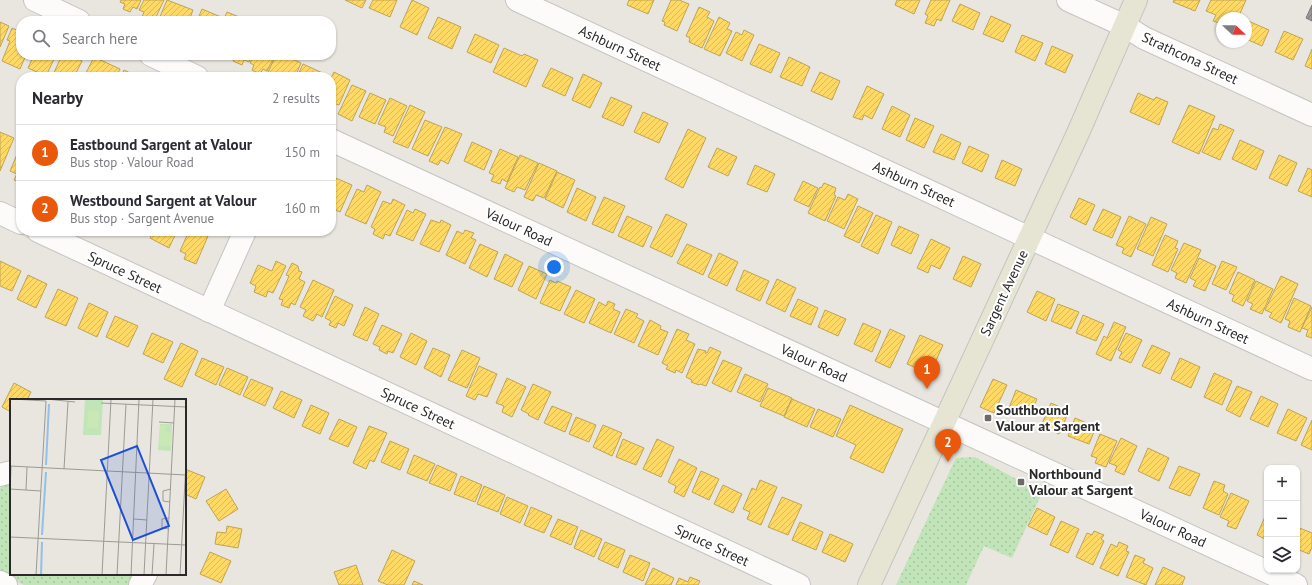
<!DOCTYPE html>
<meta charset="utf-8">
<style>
:root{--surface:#fff;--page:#f7f7f7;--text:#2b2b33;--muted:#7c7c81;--line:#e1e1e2;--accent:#ea580c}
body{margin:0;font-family:"PT Sans",sans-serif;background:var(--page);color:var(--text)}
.controls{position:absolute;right:12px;bottom:12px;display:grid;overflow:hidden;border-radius:8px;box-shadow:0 1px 3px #0004}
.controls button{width:36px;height:36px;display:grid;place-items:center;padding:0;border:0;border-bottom:1px solid var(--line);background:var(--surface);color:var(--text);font:20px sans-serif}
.compass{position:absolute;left:1216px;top:12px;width:36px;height:36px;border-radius:50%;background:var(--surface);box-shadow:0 1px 3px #0004;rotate:112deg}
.you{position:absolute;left:554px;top:267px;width:14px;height:14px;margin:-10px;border:3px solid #fff;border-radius:50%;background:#1a73e8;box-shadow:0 0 0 6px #1a73e833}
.badge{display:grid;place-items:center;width:26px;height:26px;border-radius:50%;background:var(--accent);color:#fff;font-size:13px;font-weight:700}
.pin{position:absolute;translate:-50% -33px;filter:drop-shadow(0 1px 2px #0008)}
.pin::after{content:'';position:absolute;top:21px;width:14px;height:12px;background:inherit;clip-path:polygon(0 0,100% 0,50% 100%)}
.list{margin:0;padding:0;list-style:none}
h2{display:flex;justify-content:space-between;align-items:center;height:52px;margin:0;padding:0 16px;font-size:17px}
h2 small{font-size:13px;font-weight:400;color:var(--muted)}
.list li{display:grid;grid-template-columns:26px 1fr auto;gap:12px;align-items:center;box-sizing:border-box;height:56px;padding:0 16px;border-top:1px solid var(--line)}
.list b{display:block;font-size:15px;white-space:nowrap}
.list p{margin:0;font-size:13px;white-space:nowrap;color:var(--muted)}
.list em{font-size:13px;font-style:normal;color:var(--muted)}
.icon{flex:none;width:22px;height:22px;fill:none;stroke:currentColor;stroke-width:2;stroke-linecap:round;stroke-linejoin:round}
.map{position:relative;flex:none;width:1312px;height:585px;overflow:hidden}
.search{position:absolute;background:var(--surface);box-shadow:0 1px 3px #0004;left:16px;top:16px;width:320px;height:44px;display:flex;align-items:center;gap:10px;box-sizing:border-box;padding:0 14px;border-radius:16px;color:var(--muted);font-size:15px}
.panel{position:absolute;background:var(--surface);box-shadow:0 1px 3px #0004;left:16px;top:72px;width:320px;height:164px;border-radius:16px}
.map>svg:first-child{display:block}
</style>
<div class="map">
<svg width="1312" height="585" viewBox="0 0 1312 585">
<defs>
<pattern id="park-dots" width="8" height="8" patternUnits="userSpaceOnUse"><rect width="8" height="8" fill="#c1e4b8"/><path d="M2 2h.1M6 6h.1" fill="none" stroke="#a6c49e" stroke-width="1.8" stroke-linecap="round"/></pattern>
<pattern id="homes-hatch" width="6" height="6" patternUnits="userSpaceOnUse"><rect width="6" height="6" fill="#ffd966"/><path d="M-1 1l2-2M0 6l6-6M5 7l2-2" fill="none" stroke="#dbba58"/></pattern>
<pattern id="industry-hatch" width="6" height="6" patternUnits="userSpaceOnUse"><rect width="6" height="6" fill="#999"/><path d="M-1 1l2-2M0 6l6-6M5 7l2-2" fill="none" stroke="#7d7d7d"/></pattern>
</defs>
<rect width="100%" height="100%" fill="#e8e6de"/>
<g fill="url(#park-dots)">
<polygon points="975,457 1042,493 1012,558 984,546 966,585 896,585 956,458"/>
<polygon points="7,481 11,481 11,574 135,574 130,585 24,585 0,574 0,488"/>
</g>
<g fill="url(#homes-hatch)" stroke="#bfa454">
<polygon points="121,0 141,0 137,9 133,7 130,12 123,9 125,4 120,2"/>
<polygon points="144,0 164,0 156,17 152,16 150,20 142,17 144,12 139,10"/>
<polygon points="167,0 193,10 189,21 164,21 159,19"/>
<polygon points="345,0 366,0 362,8"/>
<polygon points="373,0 397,0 390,17 369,8"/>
<polygon points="412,0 429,8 417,35 400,27"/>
<polygon points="629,0 654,0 648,14 627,5"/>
<polygon points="671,0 679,0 689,4 677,31 664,25 665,22 662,21"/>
<polygon points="897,0 920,0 914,14 895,5"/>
<polygon points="931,0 950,0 941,21 937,19 934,26 925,23 928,16 925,14"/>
<polygon points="1174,0 1200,0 1195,11 1173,2"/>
<polygon points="1211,0 1246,0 1238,18 1222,18 1222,24 1213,21 1216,15 1206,11"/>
<polygon points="960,4 980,13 973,30 952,21"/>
<polygon points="699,7 710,12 707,17 714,21 702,48 689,42 690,38 686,36"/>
<polygon points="202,9 221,17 219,21 197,21"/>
<polygon points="227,12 244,19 243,21 223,21"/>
<polygon points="991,16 1011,25 1003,42 983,34"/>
<polygon points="438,17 461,27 452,49 428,38"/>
<polygon points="719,17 730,23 727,29 732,31 720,56 704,49"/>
<polygon points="1246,20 1269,30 1262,46 1246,39"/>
<polygon points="0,22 9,26 0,47"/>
<polygon points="12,28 21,32 21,55 26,55 20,69 2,61 10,41 7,40"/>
<polygon points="744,30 754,35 742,61 726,53 736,32 742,35"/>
<polygon points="1284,31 1303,39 1293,60 1275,52"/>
<polygon points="475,34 499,45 491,63 467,52"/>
<polygon points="1022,35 1043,43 1035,61 1015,52"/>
<polygon points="759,44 780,53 771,73 750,64"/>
<polygon points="1052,46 1073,55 1065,73 1045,64"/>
<polygon points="504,48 522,56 524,54 538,60 526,87 493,72"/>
<polygon points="1312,49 1312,69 1305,66"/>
<polygon points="32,55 56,55 46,76 28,68 33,57 32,56"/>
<polygon points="62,55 74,55 73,57 82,61 74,77 52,77"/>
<polygon points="234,55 252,55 249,62 244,60 242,65 233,61 236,56"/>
<polygon points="254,55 275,55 267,71 263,69 260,74 252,70 254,65 250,63"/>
<polygon points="276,55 284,55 301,63 295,77 278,77 268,72"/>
<polygon points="94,57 120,69 116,77 84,77"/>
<polygon points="789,57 810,67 802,86 780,77"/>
<polygon points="303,64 327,75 326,77 297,77"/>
<polygon points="551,68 573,78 565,96 542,86"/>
<polygon points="124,70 138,77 121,77"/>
<polygon points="334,72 350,80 339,105 333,103 331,106 331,78"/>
<polygon points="820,72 840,81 832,100 811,91"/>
<polygon points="583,74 602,83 590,108 572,100"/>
<polygon points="352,85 366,91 352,121 338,114"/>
<polygon points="867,86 884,94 872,119 864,115 862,120 853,117"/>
<polygon points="370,93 386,100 375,124 359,117"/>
<polygon points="1138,93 1154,100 1156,97 1168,102 1159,125 1130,112"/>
<polygon points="611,97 632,106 623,126 602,117"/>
<polygon points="390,98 407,106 393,136 384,132 386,127 378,124"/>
<polygon points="410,105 425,112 408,148 393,142"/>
<polygon points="1189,105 1215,116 1199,154 1172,142"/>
<polygon points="892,106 910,115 900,137 882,129"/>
<polygon points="643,112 668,123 659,143 634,132"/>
<polygon points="915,118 934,126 924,148 906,140"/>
<polygon points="425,120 442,127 428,156 412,149"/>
<polygon points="1220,124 1234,130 1220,160 1202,152 1213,128 1218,130"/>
<polygon points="445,127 462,134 448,164 441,160 438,165 429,161"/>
<polygon points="688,129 706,138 683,188 665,179"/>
<polygon points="0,132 14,138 0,171"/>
<polygon points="941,134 961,143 954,160 933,152"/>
<polygon points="1240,140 1264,151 1256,170 1232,159"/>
<polygon points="472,142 492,151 484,170 464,161"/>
<polygon points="21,145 21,183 14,180 17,174 10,171"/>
<polygon points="969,146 989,155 982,172 962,163"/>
<polygon points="717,148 737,157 728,176 708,167"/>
<polygon points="500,149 518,157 507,182 502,179 500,184 491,181 494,175 489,173"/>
<polygon points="520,155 538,163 525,190 517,187 514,192 505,188"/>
<polygon points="1279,155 1297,163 1287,186 1269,178"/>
<polygon points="1002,160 1022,169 1015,186 995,178"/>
<polygon points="539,163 557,171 544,198 536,195 533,201 524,197"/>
<polygon points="755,165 775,174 767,192 747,184"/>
<polygon points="1308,168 1312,170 1312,197 1298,191"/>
<polygon points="557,172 575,180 563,208 545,199"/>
<polygon points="331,176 352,185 340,212 331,208"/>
<polygon points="803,181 818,188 809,207 794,200"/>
<polygon points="824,183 836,188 834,195 836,196 825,221 808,213 820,187 821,188"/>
<polygon points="367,185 381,192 366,224 345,215 357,189 364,192"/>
<polygon points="577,188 596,197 586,221 567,212"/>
<polygon points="848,194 858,199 844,229 827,221 838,197 845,200"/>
<polygon points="604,197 625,206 613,233 592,224"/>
<polygon points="1079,198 1095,205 1086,225 1070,217"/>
<polygon points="393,199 405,205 390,236 385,234 383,239 373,234 375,229 371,227 383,201 391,204"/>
<polygon points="858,206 873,213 859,243 844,236"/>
<polygon points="415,209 426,214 413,241 396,234 407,210 413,213"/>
<polygon points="1103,209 1121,217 1112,238 1093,230"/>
<polygon points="666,214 687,224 672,257 650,247"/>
<polygon points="876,215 892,222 878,254 861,246"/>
<polygon points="627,216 652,227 643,247 618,236"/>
<polygon points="1129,216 1146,224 1131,257 1122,253 1124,248 1116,245"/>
<polygon points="1151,217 1167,224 1153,256 1137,249"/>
<polygon points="431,220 440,223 441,220 451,225 439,252 420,244"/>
<polygon points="899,226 919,235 911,254 891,245"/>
<polygon points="465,230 474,233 471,238 476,240 465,264 446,255 457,231 463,234"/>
<polygon points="154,231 177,231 169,248 150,238"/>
<polygon points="189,231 196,231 208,236 196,264 184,259 186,254 180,251"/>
<polygon points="1165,235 1178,241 1175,248 1178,249 1168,272 1152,265"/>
<polygon points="931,239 950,248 940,269 931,265 928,273 917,268"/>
<polygon points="1184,243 1201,250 1186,283 1175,278 1177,273 1171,270"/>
<polygon points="480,244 498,252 487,277 469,268"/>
<polygon points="687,244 712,255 703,275 677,263"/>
<polygon points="719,253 738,262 727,286 708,277"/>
<polygon points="505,254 523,263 512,287 494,279"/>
<polygon points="963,256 981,264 971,287 953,279"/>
<polygon points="1199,258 1216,266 1205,291 1193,286 1196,281 1190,278"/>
<polygon points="0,261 21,271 12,291 0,286"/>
<polygon points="276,261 286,266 273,293 268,291 266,297 254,292 256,286 250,283 258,265 272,271"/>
<polygon points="1222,261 1237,267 1226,290 1212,284"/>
<polygon points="292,263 298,266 299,271 302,272 299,279 305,282 295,305 291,303 289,308 281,305 283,300 279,299 289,276 286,275"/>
<polygon points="529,266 547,274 536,299 518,290"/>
<polygon points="744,270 769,281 760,301 736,290"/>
<polygon points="1238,272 1255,280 1243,306 1232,301 1234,295 1229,293"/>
<polygon points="28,275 47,284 36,308 17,299"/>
<polygon points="1281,276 1298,284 1281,323 1269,317 1272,313 1265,310"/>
<polygon points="777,279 796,288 785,312 766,303"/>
<polygon points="313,280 334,290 322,317 317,314 313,321 303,316 306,310 300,307"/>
<polygon points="550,280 556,283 557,281 571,287 560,311 540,303"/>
<polygon points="1256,281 1273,289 1262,314 1250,309 1253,304 1247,301"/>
<polygon points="58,289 78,298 66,326 45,317"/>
<polygon points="576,290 595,299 584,323 564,314"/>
<polygon points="1037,291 1055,299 1046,321 1027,312"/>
<polygon points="335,296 353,305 344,326 338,323 336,328 329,325 331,321 325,318"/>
<polygon points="1294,298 1311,306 1300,332 1288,327 1290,321 1285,319"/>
<polygon points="798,299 818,308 811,325 790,316"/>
<polygon points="608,301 615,304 613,309 620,312 611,333 589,323 599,302 606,306"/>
<polygon points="89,303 108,312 97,337 78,328"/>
<polygon points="1058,304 1079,312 1071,329 1051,321"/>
<polygon points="365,307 379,314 367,341 353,335"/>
<polygon points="1312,307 1312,338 1306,336 1308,330 1302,328"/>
<polygon points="626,309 638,314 636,317 644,321 634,343 614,334"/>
<polygon points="825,310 846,319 838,336 818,327"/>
<polygon points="1083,315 1104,324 1096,341 1076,333"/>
<polygon points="115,316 138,326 128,347 106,337"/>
<polygon points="650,320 661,326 660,329 668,332 658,355 638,346"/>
<polygon points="1114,322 1126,327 1111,361 1096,354 1104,336 1107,338"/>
<polygon points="863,323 881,331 872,352 854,344"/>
<polygon points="382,325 402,334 393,353 388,351 387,354 379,350 380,347 373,344"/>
<polygon points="677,329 689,334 686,340 695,344 682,373 676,370 675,373 666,369 668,366 662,363"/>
<polygon points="890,329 905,336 890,368 875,361"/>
<polygon points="152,333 173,342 163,363 143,354"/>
<polygon points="411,333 427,341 416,365 400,357"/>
<polygon points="1126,333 1142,340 1131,363 1119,358 1122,352 1118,350"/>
<polygon points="920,335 943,345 930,374 907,364"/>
<polygon points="181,343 198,351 182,387 164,379"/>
<polygon points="1152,345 1170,353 1160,374 1142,366"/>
<polygon points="710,347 721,352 706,386 700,384 699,385 691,382 692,380 686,377 698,349 706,351 705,353 707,353"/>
<polygon points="433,348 450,355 441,377 424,368"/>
<polygon points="462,350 480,358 467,388 448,380"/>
<polygon points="202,358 224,367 216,385 195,375"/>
<polygon points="1180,358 1200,367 1191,388 1171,379"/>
<polygon points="723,360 742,368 731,392 712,383"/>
<polygon points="479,366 497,374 487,397 478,394 475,400 466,396"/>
<polygon points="227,368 248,377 240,395 219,385"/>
<polygon points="1214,373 1232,381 1222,405 1204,397"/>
<polygon points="745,374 768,384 760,402 737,392"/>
<polygon points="507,378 526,387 512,417 502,412 504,406 496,403"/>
<polygon points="251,379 273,388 265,406 243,396"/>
<polygon points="993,379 1007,385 994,413 980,407"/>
<polygon points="14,383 31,392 27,400 11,400 11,412 2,407"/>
<polygon points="533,384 551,392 538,420 528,415 529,414 521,410"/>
<polygon points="1237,386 1252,392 1240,417 1226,410"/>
<polygon points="768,388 792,398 784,416 760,406"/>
<polygon points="1016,390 1037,399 1029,416 1009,408"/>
<polygon points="281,391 302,400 294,418 273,408"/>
<polygon points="1261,396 1278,404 1268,427 1250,419"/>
<polygon points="792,399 815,409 807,427 784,417"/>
<polygon points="1051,403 1069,411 1059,434 1041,426"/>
<polygon points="311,405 329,413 320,434 302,426"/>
<polygon points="850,405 903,429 883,473 850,458 856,445 836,436"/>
<polygon points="552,406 572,414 565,432 544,423"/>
<polygon points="818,409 841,419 833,437 810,427"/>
<polygon points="1288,409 1307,418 1296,441 1277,433"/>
<polygon points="576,417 596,425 589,442 569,434"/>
<polygon points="1075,418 1096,427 1089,444 1068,436"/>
<polygon points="339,419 357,427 348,447 329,439"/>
<polygon points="1312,420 1312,450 1301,445"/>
<polygon points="603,425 622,433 612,456 593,447"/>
<polygon points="369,426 387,433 374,462 370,460 366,469 353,463"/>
<polygon points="1100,434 1117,441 1106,467 1095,463 1097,458 1091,456"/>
<polygon points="1121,438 1137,446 1124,475 1115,471 1117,466 1109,463"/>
<polygon points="623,439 644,448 636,465 616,457"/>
<polygon points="657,439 674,447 661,477 643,469"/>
<polygon points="390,441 409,449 400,470 381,462"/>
<polygon points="1148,448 1169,458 1159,481 1138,471"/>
<polygon points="414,455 435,464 427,481 407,473"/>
<polygon points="679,459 697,468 684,497 674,492 676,486 668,482"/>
<polygon points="437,465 457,474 450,491 429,483"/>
<polygon points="1179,466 1200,474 1190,496 1169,488"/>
<polygon points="185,469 205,477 196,499 185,494"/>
<polygon points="701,471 719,479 709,500 692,492"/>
<polygon points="461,476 482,485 475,502 454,494"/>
<polygon points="760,480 777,487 761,525 747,519 750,512 743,509 752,488 756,490"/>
<polygon points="1214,481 1225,485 1223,491 1228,494 1219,515 1203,508"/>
<polygon points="723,485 742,494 733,513 714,504"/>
<polygon points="484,486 505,495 498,512 477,504"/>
<polygon points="226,489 238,509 219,521 206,501"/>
<polygon points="1231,493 1249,501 1236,529 1227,526 1229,521 1220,517"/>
<polygon points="507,497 528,506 520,523 500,514"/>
<polygon points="782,497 802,505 788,535 768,527"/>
<polygon points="531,507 552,516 544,533 524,525"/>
<polygon points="1037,508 1055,517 1047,535 1028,526"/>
<polygon points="1267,512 1267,540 1257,535"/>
<polygon points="558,519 578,527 571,545 550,536"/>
<polygon points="1061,521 1079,529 1068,553 1050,545"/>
<polygon points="800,522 823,532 816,550 792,540"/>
<polygon points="227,526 242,529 238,548 215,544 217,532 226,533"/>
<polygon points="1297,527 1312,533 1312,547 1309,554 1297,549"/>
<polygon points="581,530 602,539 594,557 574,548"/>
<polygon points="1094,531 1104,535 1101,539 1104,541 1093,565 1076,557 1087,533 1092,535"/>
<polygon points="830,534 853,544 845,562 822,552"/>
<polygon points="605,542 625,550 618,568 598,559"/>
<polygon points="1119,542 1128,546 1126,551 1129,552 1118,576 1100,568 1111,544 1117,547"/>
<polygon points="392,550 415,561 404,585 388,585 378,581"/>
<polygon points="210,552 231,561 221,583 200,574"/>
<polygon points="630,555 650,563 643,581 623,572"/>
<polygon points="1135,555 1145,559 1143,563 1153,568 1146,585 1126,577"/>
<polygon points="356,565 363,585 339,585 334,572"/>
<polygon points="1163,567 1185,577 1182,585 1155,585"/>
<polygon points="653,568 674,578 671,585 645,585"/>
<polygon points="690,577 700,581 698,585 676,585 679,578 688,582"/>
<polygon points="414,581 423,585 412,585"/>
</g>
<polygon fill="url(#industry-hatch)" stroke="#777" points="1312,5 1312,21 1306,18"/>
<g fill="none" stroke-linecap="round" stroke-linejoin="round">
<defs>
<g id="minor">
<polyline points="35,0 79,21"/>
<polyline points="517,0 1312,369"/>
<polyline points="1068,0 1125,26 1144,38 1312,115"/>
<polyline points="151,55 197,77"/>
<polyline points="331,140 1296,585"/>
<polyline points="0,213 21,223"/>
<polyline points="38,231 799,585"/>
<polyline points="209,311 245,231"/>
<polyline points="0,475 11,472"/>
<polyline points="0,582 6,585"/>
<polyline points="140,585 146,574"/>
</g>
<polyline id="major" points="869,585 1078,133 1136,0"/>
</defs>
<use href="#minor" stroke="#c5c4c4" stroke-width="24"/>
<use href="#major" stroke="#c4c3c0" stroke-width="24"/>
<use href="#minor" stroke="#fcfbfa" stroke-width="22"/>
<use href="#major" stroke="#e6e5d3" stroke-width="22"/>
</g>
<g fill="#6c6b68" stroke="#fff" stroke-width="1.5">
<rect x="984" y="414" width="8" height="8" rx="2"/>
<rect x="1017" y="478" width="8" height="8" rx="2"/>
</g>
<g text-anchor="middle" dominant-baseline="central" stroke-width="4" stroke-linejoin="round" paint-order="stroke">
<g font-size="14" fill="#292929" stroke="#fff">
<text transform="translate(620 48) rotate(25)">Ashburn Street</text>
<text transform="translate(1190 58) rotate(25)">Strathcona Street</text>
<text transform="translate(914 184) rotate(25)">Ashburn Street</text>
<text transform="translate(519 227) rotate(25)">Valour Road</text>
<text transform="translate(125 272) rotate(25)">Spruce Street</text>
<text transform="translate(1004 293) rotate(-65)">Sargent Avenue</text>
<text transform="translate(1208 321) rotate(25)">Ashburn Street</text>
<text transform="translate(814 363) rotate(25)">Valour Road</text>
<text transform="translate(418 408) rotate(25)">Spruce Street</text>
<text transform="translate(1173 528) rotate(25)">Valour Road</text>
<text transform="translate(712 545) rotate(25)">Spruce Street</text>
</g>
<g font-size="14" font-weight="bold" fill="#292929" stroke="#fff" text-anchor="start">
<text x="996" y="410">Southbound<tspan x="996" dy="16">Valour at Sargent</tspan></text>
<text x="1029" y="474">Northbound<tspan x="1029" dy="16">Valour at Sargent</tspan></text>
</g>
</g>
<g transform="translate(10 399)">
<rect width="176" height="176" fill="#e8e6de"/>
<path d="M75,0H93L91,36H73ZM150,25H162L161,52L148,51Z" fill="#c1e4b8"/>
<path d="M78,11L89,12L88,30L77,29ZM157,26L155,33L161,34V41H153H161V47H149L150,27Z" fill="#cae8b5"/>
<path fill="none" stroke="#93c0e8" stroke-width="2" d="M36,66L39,5M32,136L36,73M31,176L32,143"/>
<path fill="none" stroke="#9c9a96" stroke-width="1" d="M2,0L36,2M36,0L65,3M91,4L176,8M149,23L164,24M0,67L176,76M54,70L58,3M0,90L31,92M16,91L17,68M0,95L1,67M160,103L153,102V92L161,90M124,120L137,121M159,130L152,129V120L159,119M0,138L176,146M26,176L36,2M92,176L101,0M107,176L116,5M121,176L129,0M134,176L143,0M142,176L144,145M156,176L165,0M170,176L176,64"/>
<path fill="#1d4ed8" fill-opacity="0.15" stroke="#1d4ed8" stroke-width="2" d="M127,47L159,127L123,141L91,61Z"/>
<rect width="176" height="176" fill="none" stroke="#292929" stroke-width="2"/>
</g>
</svg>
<div class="controls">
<button>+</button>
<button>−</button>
<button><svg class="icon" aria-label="layers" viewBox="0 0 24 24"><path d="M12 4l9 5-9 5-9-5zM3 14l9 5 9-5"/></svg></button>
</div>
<svg class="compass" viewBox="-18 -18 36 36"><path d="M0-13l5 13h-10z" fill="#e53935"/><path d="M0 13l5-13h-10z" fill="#7c7c81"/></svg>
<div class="you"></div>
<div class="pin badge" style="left:927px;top:389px">1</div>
<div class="pin badge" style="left:948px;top:462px">2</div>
<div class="search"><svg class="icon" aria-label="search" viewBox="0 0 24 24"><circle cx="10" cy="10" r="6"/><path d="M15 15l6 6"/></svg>Search here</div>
<section class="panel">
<h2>Nearby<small>2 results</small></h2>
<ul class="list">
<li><span class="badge">1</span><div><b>Eastbound Sargent at Valour</b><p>Bus stop · Valour Road</p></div><em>150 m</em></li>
<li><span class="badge">2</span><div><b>Westbound Sargent at Valour</b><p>Bus stop · Sargent Avenue</p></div><em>160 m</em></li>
</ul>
</section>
</div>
